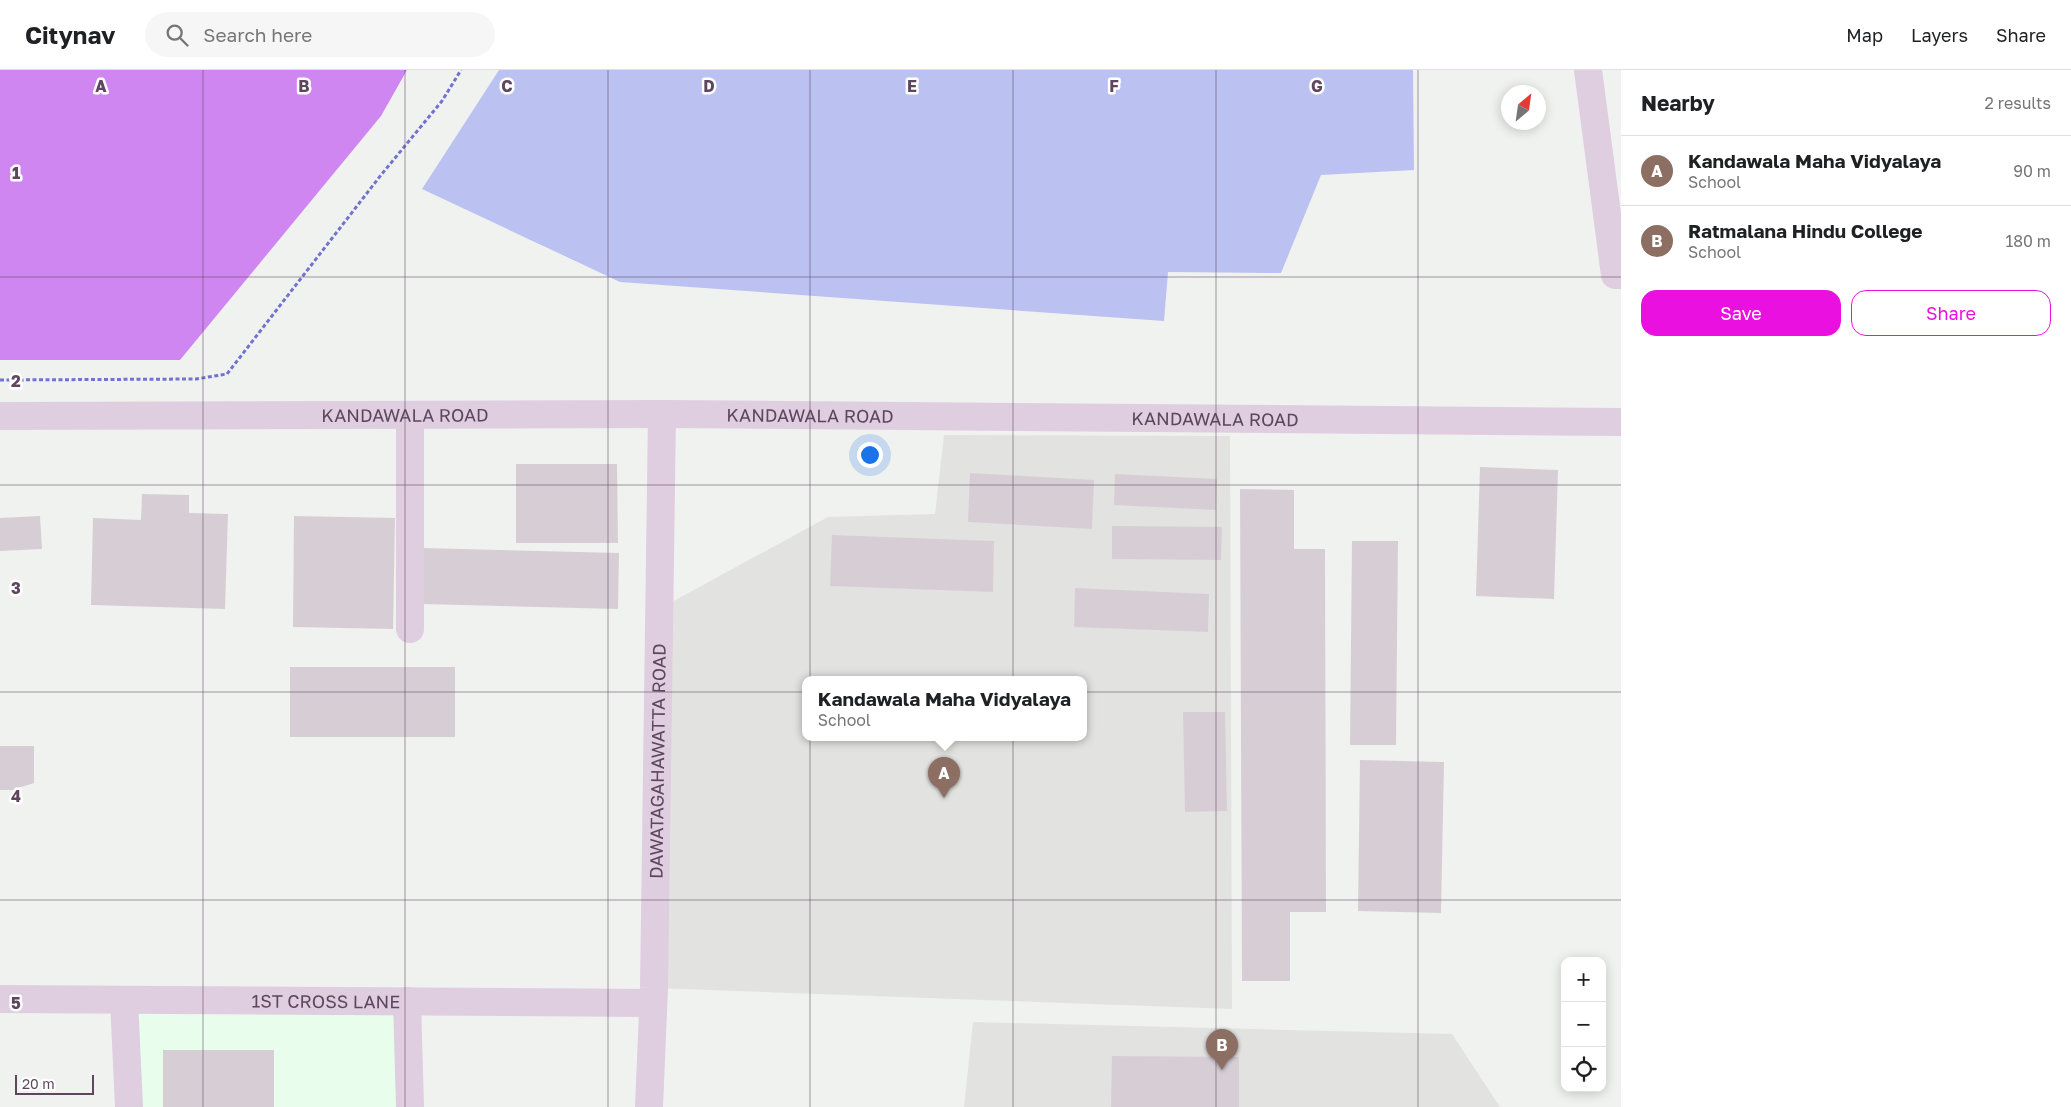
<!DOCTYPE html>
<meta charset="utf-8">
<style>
:root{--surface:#fff;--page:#f6f6f6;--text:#202124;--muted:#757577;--line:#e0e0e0;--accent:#ea10e0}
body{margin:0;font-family:"Golos Text",sans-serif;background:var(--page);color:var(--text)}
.controls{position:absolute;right:15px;bottom:15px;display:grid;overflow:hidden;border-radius:10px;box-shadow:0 2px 12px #0003}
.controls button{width:45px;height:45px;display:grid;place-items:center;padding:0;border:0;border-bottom:1px solid var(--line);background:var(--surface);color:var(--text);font:25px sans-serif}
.compass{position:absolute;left:1501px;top:15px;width:45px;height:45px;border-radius:50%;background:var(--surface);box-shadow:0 2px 12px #0003;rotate:29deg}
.scale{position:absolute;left:15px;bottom:12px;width:79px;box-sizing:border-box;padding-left:5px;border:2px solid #5d465e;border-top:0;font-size:14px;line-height:18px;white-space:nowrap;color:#5d465e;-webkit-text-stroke:4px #fff;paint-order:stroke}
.you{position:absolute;left:869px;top:384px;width:18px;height:18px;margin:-12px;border:4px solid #fff;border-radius:50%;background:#1a73e8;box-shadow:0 0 0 8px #1a73e833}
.badge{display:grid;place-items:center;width:32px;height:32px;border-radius:50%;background:var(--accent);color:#fff;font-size:16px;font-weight:700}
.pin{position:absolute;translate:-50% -41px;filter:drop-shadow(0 1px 2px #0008)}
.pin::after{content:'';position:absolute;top:26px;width:18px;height:15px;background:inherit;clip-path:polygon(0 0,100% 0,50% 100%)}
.popup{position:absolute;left:802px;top:606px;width:285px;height:65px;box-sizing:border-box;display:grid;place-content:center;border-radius:10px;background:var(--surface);filter:drop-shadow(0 1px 4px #0005);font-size:16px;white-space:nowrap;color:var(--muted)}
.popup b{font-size:19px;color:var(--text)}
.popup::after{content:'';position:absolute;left:50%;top:100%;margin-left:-10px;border:10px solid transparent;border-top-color:var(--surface)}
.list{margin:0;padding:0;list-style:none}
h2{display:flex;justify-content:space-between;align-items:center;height:65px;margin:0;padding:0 20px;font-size:21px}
h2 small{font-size:16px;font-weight:400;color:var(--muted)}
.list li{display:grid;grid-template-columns:32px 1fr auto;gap:15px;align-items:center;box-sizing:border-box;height:70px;padding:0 20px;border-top:1px solid var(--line)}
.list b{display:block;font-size:19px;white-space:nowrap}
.list p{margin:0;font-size:16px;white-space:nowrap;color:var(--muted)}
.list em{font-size:16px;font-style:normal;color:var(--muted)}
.actions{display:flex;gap:10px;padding:15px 20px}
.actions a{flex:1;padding:11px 0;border:1px solid var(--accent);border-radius:15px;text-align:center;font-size:18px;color:var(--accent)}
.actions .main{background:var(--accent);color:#fff}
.icon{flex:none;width:28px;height:28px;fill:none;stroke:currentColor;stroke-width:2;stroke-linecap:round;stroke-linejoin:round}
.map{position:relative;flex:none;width:1621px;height:1037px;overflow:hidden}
header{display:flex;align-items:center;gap:30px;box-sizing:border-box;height:70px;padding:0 25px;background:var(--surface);border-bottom:1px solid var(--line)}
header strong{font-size:24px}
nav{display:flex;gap:28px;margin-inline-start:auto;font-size:18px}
.search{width:350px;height:45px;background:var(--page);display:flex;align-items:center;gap:12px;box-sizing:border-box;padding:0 18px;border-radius:28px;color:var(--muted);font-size:19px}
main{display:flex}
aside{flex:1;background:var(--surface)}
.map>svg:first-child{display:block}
</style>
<header>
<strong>Citynav</strong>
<div class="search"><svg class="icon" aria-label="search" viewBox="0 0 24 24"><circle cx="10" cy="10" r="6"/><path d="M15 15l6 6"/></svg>Search here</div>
<nav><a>Map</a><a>Layers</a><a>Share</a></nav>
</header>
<main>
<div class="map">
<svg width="1621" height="1037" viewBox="0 0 1621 1037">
<rect width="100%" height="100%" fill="#f0f2ef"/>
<polygon fill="#e8fdec" points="124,930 407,931 410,1037 129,1037"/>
<g fill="#e2e3e1" fill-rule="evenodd">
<path d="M944,365L1230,366L1232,939L654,918L659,539L828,447L935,444ZM805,609H1083V667H805Z"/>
<polygon points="973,952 1452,964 1500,1037 964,1037"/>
</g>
<polygon fill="#bbc2f1" points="499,0 1413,0 1414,100 1321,105 1281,203 1168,202 1164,251 620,212 422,119"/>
<polygon fill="#d086f0" points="0,0 407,0 381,46 180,290 0,290"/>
<g fill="#d7ced5">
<polygon points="516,394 617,394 618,473 516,473"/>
<polygon points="1480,397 1558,400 1554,529 1476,526"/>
<polygon points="970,403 1094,410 1092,459 968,452"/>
<polygon points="1115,404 1217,409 1216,440 1114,435"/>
<polygon points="1240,419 1294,420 1294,479 1325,479 1326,842 1290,842 1290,911 1242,911"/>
<polygon points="142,424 189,425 189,443 228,444 225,539 91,535 93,448 141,450"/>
<polygon points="40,446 42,479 0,481 0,448"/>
<polygon points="294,446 395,448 393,559 293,557"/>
<polygon points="1112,456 1222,457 1221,490 1112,489"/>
<polygon points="832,465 994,471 993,522 830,516"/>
<polygon points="1352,471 1398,471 1396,675 1350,675"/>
<polygon points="423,478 619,483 618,539 422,534"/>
<polygon points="1075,518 1209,524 1208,562 1074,557"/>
<rect x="290" y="597" width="165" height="70"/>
<polygon points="1183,642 1225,642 1227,741 1185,742"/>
<polygon points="0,676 34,676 34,713 12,720 0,720"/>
<polygon points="1360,690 1444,692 1441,843 1358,841"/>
<rect x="163" y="980" width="111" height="57"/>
<polygon points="1112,986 1239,987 1239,1037 1111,1037"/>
</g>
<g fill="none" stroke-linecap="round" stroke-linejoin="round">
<polyline stroke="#7272d1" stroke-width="3" stroke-dasharray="4 2.5" stroke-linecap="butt" points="0,310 196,309 227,304 381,105 442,31 461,0"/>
<g stroke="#dfcde0" stroke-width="28">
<polyline points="1588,0 1615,205 1621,205"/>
<path id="s1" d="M0,346L662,344L1621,352"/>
<polyline points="410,559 410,345"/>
<path id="s2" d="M0,929L653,933"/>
<polyline points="124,930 129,1037"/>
<polyline points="407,931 410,1037"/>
<path id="s3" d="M649,1037L654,918L662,344"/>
</g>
</g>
<path fill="none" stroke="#5d465e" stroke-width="1" stroke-opacity="0.55" d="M203,0V1037M405,0V1037M608,0V1037M810,0V1037M1013,0V1037M1216,0V1037M1418,0V1037M0,207H1621M0,415H1621M0,622H1621M0,830H1621"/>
<g text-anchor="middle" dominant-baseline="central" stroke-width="5" stroke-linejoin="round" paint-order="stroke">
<g font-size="18" fill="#5d465e" stroke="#fff">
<text stroke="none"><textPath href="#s1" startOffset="405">KANDAWALA ROAD</textPath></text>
<text stroke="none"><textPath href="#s1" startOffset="810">KANDAWALA ROAD</textPath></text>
<text stroke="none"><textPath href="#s1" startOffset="1215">KANDAWALA ROAD</textPath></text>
<text stroke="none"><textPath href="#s3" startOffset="346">DAWATAGAHAWATTA ROAD</textPath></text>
<text stroke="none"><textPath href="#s2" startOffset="326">1ST CROSS LANE</textPath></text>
</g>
</g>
<g font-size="16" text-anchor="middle" font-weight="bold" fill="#5d465e" stroke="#fff" stroke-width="5" stroke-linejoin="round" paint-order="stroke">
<text x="101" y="22">A</text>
<text x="304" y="22">B</text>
<text x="507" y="22">C</text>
<text x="709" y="22">D</text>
<text x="912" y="22">E</text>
<text x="1114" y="22">F</text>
<text x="1317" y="22">G</text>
<text x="16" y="109">1</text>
<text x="16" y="317">2</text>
<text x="16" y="524">3</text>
<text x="16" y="732">4</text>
<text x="16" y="939">5</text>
</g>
</svg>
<div class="controls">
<button>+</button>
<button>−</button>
<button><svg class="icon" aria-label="locate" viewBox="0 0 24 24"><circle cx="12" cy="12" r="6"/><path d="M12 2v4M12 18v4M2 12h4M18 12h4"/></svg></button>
</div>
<svg class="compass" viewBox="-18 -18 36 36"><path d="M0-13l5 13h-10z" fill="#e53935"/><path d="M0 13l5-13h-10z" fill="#757577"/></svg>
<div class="scale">20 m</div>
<div class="you"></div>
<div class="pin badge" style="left:944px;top:728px;background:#8d6e63">A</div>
<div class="popup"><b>Kandawala Maha Vidyalaya</b>School</div>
<div class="pin badge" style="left:1222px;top:1000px;background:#8d6e63">B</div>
</div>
<aside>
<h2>Nearby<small>2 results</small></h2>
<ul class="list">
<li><span class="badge" style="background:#8d6e63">A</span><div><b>Kandawala Maha Vidyalaya</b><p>School</p></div><em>90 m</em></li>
<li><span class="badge" style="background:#8d6e63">B</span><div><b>Ratmalana Hindu College</b><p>School</p></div><em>180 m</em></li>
</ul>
<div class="actions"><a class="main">Save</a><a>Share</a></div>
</aside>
</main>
